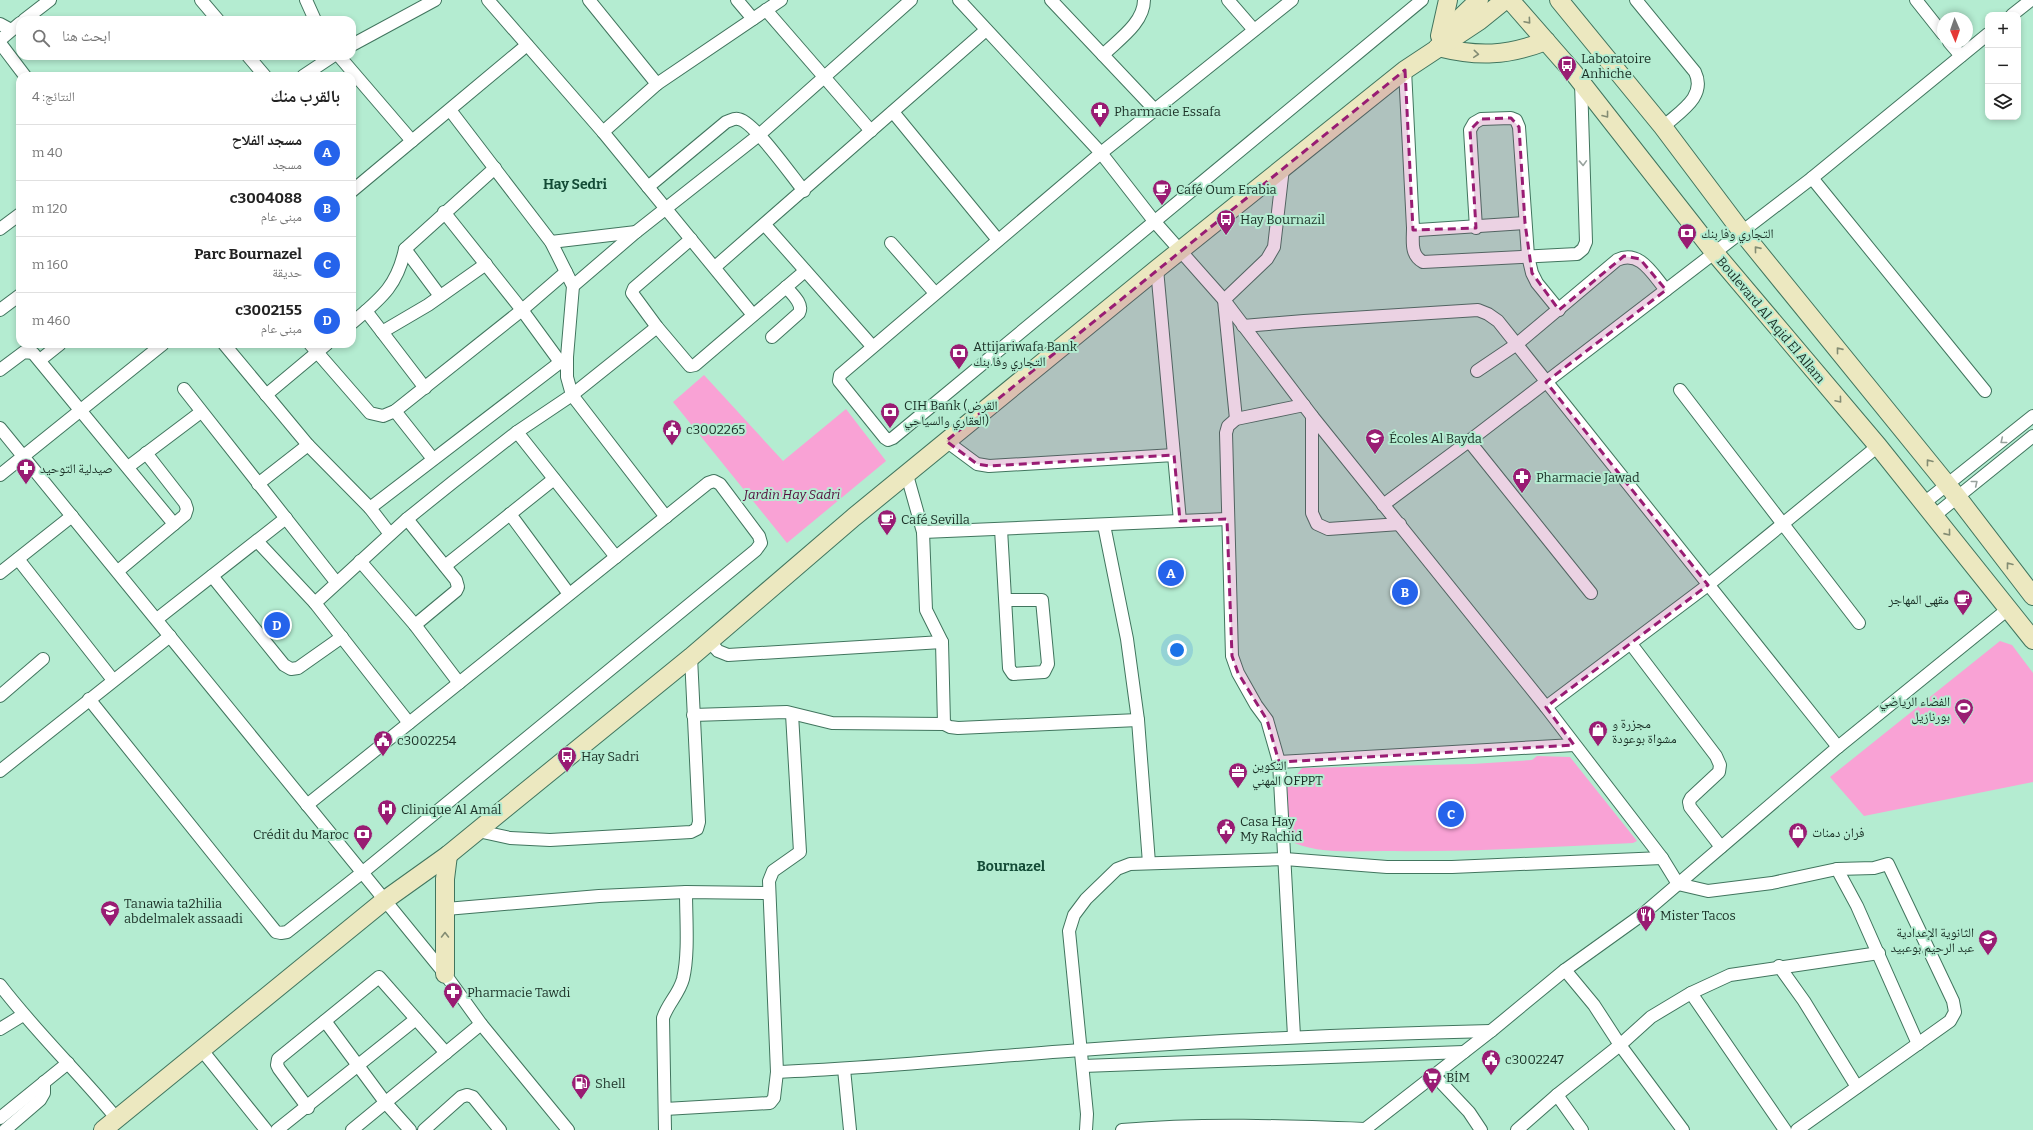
<!DOCTYPE html>
<html lang="ar">
<meta charset="utf-8">
<style>
:root{--surface:#fff;--page:#f6f6f6;--text:#222;--muted:#767676;--line:#e0e0e0;--accent:#2563eb}
body{margin:0;font-family:Bitter,"Noto Naskh Arabic",serif;background:var(--page);color:var(--text);direction:rtl}
.controls{position:absolute;right:12px;top:12px;display:grid;overflow:hidden;border-radius:8px;box-shadow:0 2px 6px #0003}
.controls button{width:36px;height:36px;display:grid;place-items:center;padding:0;border:0;border-bottom:1px solid var(--line);background:var(--surface);color:var(--text);font:20px sans-serif}
.compass{position:absolute;left:1937px;top:12px;width:36px;height:36px;border-radius:50%;background:var(--surface);box-shadow:0 2px 6px #0003;rotate:178deg}
.you{position:absolute;left:1177px;top:650px;width:14px;height:14px;margin:-10px;border:3px solid #fff;border-radius:50%;background:#1a73e8;box-shadow:0 0 0 6px #1a73e833}
.badge{display:grid;place-items:center;width:26px;height:26px;border-radius:50%;background:var(--accent);color:#fff;font-size:13px;font-weight:700}
.pin{position:absolute;translate:-50% -50%;border:2px solid #fff;box-shadow:0 1px 4px #0006}
.list{margin:0;padding:0;list-style:none}
h2{display:flex;justify-content:space-between;align-items:center;height:52px;margin:0;padding:0 16px;font-size:17px}
h2 small{font-size:13px;font-weight:400;color:var(--muted)}
.list li{display:grid;grid-template-columns:26px 1fr auto;gap:12px;align-items:center;box-sizing:border-box;height:56px;padding:0 16px;border-top:1px solid var(--line)}
.list b{display:block;font-size:15px;white-space:nowrap}
.list p{margin:0;font-size:13px;white-space:nowrap;color:var(--muted)}
.list em{font-size:13px;font-style:normal;color:var(--muted)}
.icon{flex:none;width:22px;height:22px;fill:none;stroke:currentColor;stroke-width:2;stroke-linecap:round;stroke-linejoin:round}
.map{position:relative;flex:none;width:2033px;height:1130px;overflow:hidden;direction:ltr}
.search{position:absolute;background:var(--surface);box-shadow:0 2px 6px #0003;left:16px;top:16px;width:340px;height:44px;display:flex;align-items:center;gap:10px;box-sizing:border-box;padding:0 14px;border-radius:12px;color:var(--muted);font-size:15px}
.panel{position:absolute;background:var(--surface);box-shadow:0 2px 6px #0003;left:16px;top:72px;width:340px;height:276px;border-radius:12px;direction:rtl}
.map>svg:first-child{display:block}
</style>
<div class="map">
<svg width="2033" height="1130" viewBox="0 0 2033 1130">
<rect width="100%" height="100%" fill="#b4ecd1"/>
<g fill="#f9a2d5">
<polygon points="704,375 783,461 846,409 886,461 787,543 673,402"/>
<polygon points="2000,641 2012,645 2033,673 2033,782 1864,816 1830,777"/>
<path d="M1537,756L1570,757L1637,841L1633,843C1550,847 1467,852 1384,851C1351,851 1315,855 1286,839L1285,790L1302,768L1473,764L1532,760Z"/>
</g>
<g fill="none" stroke-linecap="round" stroke-linejoin="round">
<defs>
<g id="street">
<polyline points="201,0 218,20"/>
<polyline points="306,0 315,20"/>
<polyline points="488,0 603,132 753,315"/>
<polyline points="589,0 657,84"/>
<polyline points="737,0 753,19"/>
<polyline points="959,0 1101,153 1154,221 1224,300 1312,416 1546,707 1662,858 1678,884 1708,891 1772,883 1837,869 1874,868 1888,864 1953,1001 1955,1012 1950,1021 1797,1130"/>
<polyline points="1051,0 1155,110"/>
<polyline points="1228,0 1254,30"/>
<polyline points="1292,0 1101,153 840,375 839,381 885,438 888,440 893,438 1422,0"/>
<path d="M1636,0L1695,72C1707,97 1679,112 1663,127"/>
<polyline points="1916,0 1943,34"/>
<polyline points="766,10 871,131"/>
<polyline points="2012,15 2031,0"/>
<polyline points="24,20 50,0"/>
<polyline points="0,24 11,30"/>
<polyline points="0,40 20,23"/>
<polyline points="1949,42 1961,56"/>
<polyline points="0,43 25,76"/>
<polyline points="352,45 435,0"/>
<path d="M1103,55C1118,40 1144,23 1144,0"/>
<polyline points="248,56 265,76"/>
<polyline points="339,56 412,141"/>
<polyline points="1405,70 1413,228 1418,230 1525,223"/>
<polyline points="303,76 333,56"/>
<polyline points="450,110 551,242 573,286 567,357 567,377 572,395 666,517"/>
<polyline points="893,112 998,240"/>
<polyline points="603,132 657,84 781,0"/>
<polyline points="1812,178 1985,391"/>
<path d="M648,187L726,122C730,121 734,118 738,119C753,120 793,178 804,191"/>
<polyline points="352,191 527,45"/>
<polyline points="444,212 522,310 560,362"/>
<polyline points="765,225 872,346"/>
<path d="M1413,228C1413,241 1410,255 1423,262L1577,254L1583,249L1586,242L1581,82"/>
<polyline points="1476,228 1470,130 1474,123 1481,119 1511,118 1516,120 1519,127 1528,256 1532,273 1537,283 1559,310"/>
<polyline points="0,229 20,214"/>
<polyline points="691,239 634,288 632,293 657,327 690,366 695,365 805,271"/>
<polyline points="551,242 636,232"/>
<polyline points="891,243 935,293"/>
<polyline points="405,249 440,296"/>
<polyline points="715,267 986,30"/>
<polyline points="1157,269 1174,455"/>
<polyline points="573,286 636,232 759,135 911,0"/>
<polyline points="0,310 20,295"/>
<polyline points="366,311 425,388"/>
<path d="M352,323C380,299 397,287 405,249L495,168"/>
<polyline points="1243,326 1304,321 1478,310 1488,314 1498,321 1838,747"/>
<polyline points="382,332 428,305 486,264"/>
<path d="M772,337L799,313C804,304 792,294 786,287"/>
<polyline points="224,344 308,445 370,508 390,534"/>
<polyline points="310,344 370,413 383,416 395,411 522,310 566,272"/>
<polyline points="40,360 60,344"/>
<polyline points="0,370 24,352 33,353 174,524"/>
<path d="M1477,371L1517,344L1617,260C1640,249 1653,275 1666,290"/>
<polyline points="184,389 336,582"/>
<polyline points="1680,390 1859,623"/>
<polyline points="266,395 327,344"/>
<polyline points="395,411 433,459"/>
<polyline points="1312,416 1312,513 1317,524 1328,529 1400,524"/>
<polyline points="1236,419 1224,300 1267,259 1274,247 1283,168"/>
<polyline points="0,428 445,974 481,1024 568,1130"/>
<polyline points="517,432 616,557"/>
<polyline points="946,441 977,464 989,466 1174,455 1180,521"/>
<polyline points="1469,441 1591,593"/>
<polyline points="128,467 201,412"/>
<polyline points="0,475 163,344"/>
<polyline points="907,475 923,532 926,610 942,642 944,724 950,727 958,728 1138,720"/>
<polyline points="258,484 308,445"/>
<polyline points="1924,503 2033,416"/>
<polyline points="1383,505 1469,441 1812,178 1988,34"/>
<polyline points="370,508 567,357"/>
<polyline points="510,514 569,594"/>
<polyline points="1934,516 2033,436"/>
<polyline points="407,519 456,580 458,587 456,591 415,625"/>
<polyline points="1104,525 1127,639 1138,720 1149,863"/>
<polyline points="1001,529 1009,668 1013,674 1044,672 1048,664 1042,600 1006,600"/>
<polyline points="923,532 1227,519"/>
<polyline points="257,541 315,603 409,723"/>
<polyline points="18,559 113,680"/>
<polyline points="360,561 415,625 459,683"/>
<polyline points="445,566 554,479"/>
<polyline points="118,571 185,515 187,509 185,503 146,453"/>
<polyline points="0,573 72,516"/>
<polyline points="212,576 284,665 291,669 298,668 342,637"/>
<polyline points="315,603 407,519 453,482 517,432 572,395 657,327"/>
<polyline points="157,619 286,518"/>
<polyline points="709,641 718,651 728,655 942,642"/>
<polyline points="1631,644 1716,756 1720,765 1719,772 1691,798 1689,802 1690,807 1721,847"/>
<polyline points="0,696 43,659"/>
<polyline points="89,699 276,932 281,933 287,932 363,872 756,550 761,543 759,536 720,484 714,481 708,483 307,805"/>
<polyline points="1546,707 1708,585 1878,446"/>
<polyline points="693,715 787,712 832,723 944,724"/>
<polyline points="1279,762 1574,745"/>
<polyline points="0,771 170,636"/>
<polyline points="478,831 510,838 550,840 691,832 697,829 699,822 691,657"/>
<polyline points="1837,869 1857,906 1918,1044"/>
<polyline points="446,909 599,896 686,892 769,893"/>
<polyline points="1779,966 1804,1001 1857,1087"/>
<polyline points="1565,970 1594,1005 1620,1045 1683,1130"/>
<path d="M0,985C36,1032 79,1073 117,1119"/>
<polyline points="1691,993 1785,1130"/>
<polyline points="325,1021 385,1102 410,1130"/>
<polyline points="0,1029 23,1015"/>
<polyline points="1294,1036 1279,762 1267,720 1256,705 1238,673 1232,656 1226,433 1228,426 1236,419 1304,405"/>
<polyline points="201,1049 266,1130"/>
<polyline points="1083,1066 1464,1052"/>
<polyline points="844,1069 850,1130"/>
<path d="M777,1072C879,1068 980,1057 1081,1050C1218,1040 1354,1034 1491,1031"/>
<polyline points="1434,1075 1469,1112 1481,1130"/>
<polyline points="1557,1095 1582,1130"/>
<polyline points="308,1108 279,1069 277,1065 278,1059 379,977 446,1053"/>
<polyline points="665,1109 770,1103 774,1098 777,1072 769,881 773,871 800,852 792,714"/>
<polyline points="0,1118 68,1063"/>
<polyline points="5,1130 40,1100 44,1093 44,1082"/>
<polyline points="277,1130 416,1019"/>
<polyline points="352,1130 481,1024"/>
<polyline points="424,1130 461,1097 467,1095 473,1097 500,1130"/>
<path d="M665,1130L663,1018C668,1003 679,994 683,979C689,954 686,919 686,892"/>
<polyline points="1086,1130 1087,1114 1069,931 1074,915 1086,899 1117,869 1130,864 1285,859 1387,867 1452,867 1662,858"/>
<path d="M1122,1130C1203,1123 1284,1126 1365,1129"/>
<polyline points="1364,1130 1491,1031 1565,970 1643,914 1838,747 2008,609"/>
<polyline points="1517,1130 1557,1095 1620,1045 1651,1017 1691,993 1730,975 1879,953"/>
</g>
<g id="secondary">
<polyline points="1510,0 1573,72 1714,252 1878,446 2033,640"/>
<polyline points="1559,0 1663,127 1742,232 1958,498 2033,596"/>
<polyline points="1440,36 1448,0"/>
<polyline points="1441,41 1452,26 1479,0"/>
<path d="M1438,47C1478,57 1507,56 1546,41"/>
<polyline points="445,974 445,879 448,855"/>
<polyline points="103,1130 385,900 448,855 503,810 691,657 854,517 1157,269 1405,70 1479,21 1505,0"/>
</g>
</defs>
<use href="#street" stroke="#41755e" stroke-width="14"/>
<use href="#secondary" stroke="#41755e" stroke-width="20"/>
<use href="#street" stroke="#fff" stroke-width="12"/>
<use href="#secondary" stroke="#ece8c0" stroke-width="18"/>
</g>
<defs><path id="oneway-chevron" d="M-2-3.5L2.5 0L-2 3.5" fill="none" stroke-width="1.6" stroke-linecap="round" stroke-linejoin="round"/></defs>
<g stroke="#838c73">
<use href="#oneway-chevron" transform="translate(1528 21) rotate(49)"/>
<use href="#oneway-chevron" transform="translate(1476 54) rotate(5)"/>
<use href="#oneway-chevron" transform="translate(1606 115) rotate(52)"/>
<use href="#oneway-chevron" transform="translate(1757 249) rotate(-129)"/>
<use href="#oneway-chevron" transform="translate(1839 350) rotate(-129)"/>
<use href="#oneway-chevron" transform="translate(1839 400) rotate(50)"/>
<use href="#oneway-chevron" transform="translate(1929 462) rotate(-128)"/>
<use href="#oneway-chevron" transform="translate(1948 533) rotate(51)"/>
<use href="#oneway-chevron" transform="translate(2009 565) rotate(-128)"/>
<use href="#oneway-chevron" transform="translate(445 935) rotate(-90)"/>
</g>
<g stroke="#98a29d">
<use href="#oneway-chevron" transform="translate(1583 163) rotate(88)"/>
<use href="#oneway-chevron" transform="translate(2003 441) rotate(141)"/>
<use href="#oneway-chevron" transform="translate(1975 483) rotate(-39)"/>
</g>
<path fill="#991c73" fill-opacity="0.2" stroke="#991c73" stroke-width="3" stroke-dasharray="8 5" stroke-linejoin="round" d="M1405,70L1413,230L1476,228L1470,130L1481,119L1511,118L1519,127L1525,223L1532,273L1559,310L1624,256L1640,259L1666,290L1546,382L1708,585L1546,707L1574,745L1279,762L1267,720L1238,673L1232,656L1227,519L1180,521L1174,455L989,466L977,464L946,441Z"/>
<defs>
<symbol id="bus-pin" viewBox="-11 -11 22 30"><path d="M0 17L-7.5 6A9.5 9.5 0 1 1 7.5 6Z" fill="#991c73" stroke="#b4ecd1"/><path d="M-5-6H5V4H4V6H2V4H-2V6H-4V4H-5ZM-3.5-4V0h7V-4ZM-3.5 1.2v1.5H-2V1.2ZM2 1.2v1.5H3.5V1.2Z" fill="#fff"/></symbol>
<symbol id="pharmacy-pin" viewBox="-11 -11 22 30"><path d="M0 17L-7.5 6A9.5 9.5 0 1 1 7.5 6Z" fill="#991c73" stroke="#b4ecd1"/><path d="M-2-6h4v4h4v4h-4v4h-4v-4h-4v-4h4Z" fill="#fff"/></symbol>
<symbol id="cafe-pin" viewBox="-11 -11 22 30"><path d="M0 17L-7.5 6A9.5 9.5 0 1 1 7.5 6Z" fill="#991c73" stroke="#b4ecd1"/><path d="M-5.5-4.5H6V0H3Q3 3.5 0 3.5H-2.5Q-5.5 3.5-5.5 0ZM3-3.2v2h1.7v-2ZM-6 4.5H4V6H-6Z" fill="#fff"/></symbol>
<symbol id="bank-pin" viewBox="-11 -11 22 30"><path d="M0 17L-7.5 6A9.5 9.5 0 1 1 7.5 6Z" fill="#991c73" stroke="#b4ecd1"/><path d="M-6-4H6V4H-6ZM0-2.3a2.3 2.3 0 1 0 0 4.6a2.3 2.3 0 1 0 0-4.6Z" fill="#fff"/></symbol>
<symbol id="civic-pin" viewBox="-11 -11 22 30"><path d="M0 17L-7.5 6A9.5 9.5 0 1 1 7.5 6Z" fill="#991c73" stroke="#b4ecd1"/><path d="M-.6-6.5H3V-4.5H.6V-3L4-1V1h2V6H-6V1h2V-1L-.6-3ZM-1.2 2.5V6h2.4V2.5Z" fill="#fff"/></symbol>
<symbol id="school-pin" viewBox="-11 -11 22 30"><path d="M0 17L-7.5 6A9.5 9.5 0 1 1 7.5 6Z" fill="#991c73" stroke="#b4ecd1"/><path d="M0-5L7-2L0 1L-7-2ZM-4 1L0 2.5L4 1V4Q0 6-4 4Z" fill="#fff"/></symbol>
<symbol id="stadium-pin" viewBox="-11 -11 22 30"><path d="M0 17L-7.5 6A9.5 9.5 0 1 1 7.5 6Z" fill="#991c73" stroke="#b4ecd1"/><path d="M0-5a6.5 5 0 1 0 0 10a6.5 5 0 1 0 0-10ZM-3.5-1.8h7v3.6h-7Z" fill="#fff"/></symbol>
<symbol id="shop-pin" viewBox="-11 -11 22 30"><path d="M0 17L-7.5 6A9.5 9.5 0 1 1 7.5 6Z" fill="#991c73" stroke="#b4ecd1"/><path d="M-5-2.5h2.3a2.7 3.5 0 0 1 5.4 0H5L5.5 6h-11ZM-1.5-2.5h3a1.5 2.3 0 0 0-3 0Z" fill="#fff"/></symbol>
<symbol id="office-pin" viewBox="-11 -11 22 30"><path d="M0 17L-7.5 6A9.5 9.5 0 1 1 7.5 6Z" fill="#991c73" stroke="#b4ecd1"/><path d="M-6-3h4V-5.5h4V-3h4V5H-6ZM-1-4.5V-3h2v-1.5ZM-6 0V1H6V0Z" fill="#fff"/></symbol>
<symbol id="hospital-pin" viewBox="-11 -11 22 30"><path d="M0 17L-7.5 6A9.5 9.5 0 1 1 7.5 6Z" fill="#991c73" stroke="#b4ecd1"/><path d="M-5-5h3v3.5h4V-5h3V5h-3V1.5h-4V5h-3Z" fill="#fff"/></symbol>
<symbol id="restaurant-pin" viewBox="-11 -11 22 30"><path d="M0 17L-7.5 6A9.5 9.5 0 1 1 7.5 6Z" fill="#991c73" stroke="#b4ecd1"/><path d="M-5-6h1v4h1v-4h1v4h1v-4h1v5L-1.5 .5V6h-2V.5L-5-1ZM5-6V6H3V1.5H1.5Q1.5-4 5-6Z" fill="#fff"/></symbol>
<symbol id="supermarket-pin" viewBox="-11 -11 22 30"><path d="M0 17L-7.5 6A9.5 9.5 0 1 1 7.5 6Z" fill="#991c73" stroke="#b4ecd1"/><path d="M-6-5.5h2.5l.6 2H6L4.5 2H-2.5L-4.4-4H-6ZM-1.5 3.2a1.3 1.3 0 1 0 .1 0ZM3 3.2a1.3 1.3 0 1 0 .1 0Z" fill="#fff"/></symbol>
<symbol id="fuel-pin" viewBox="-11 -11 22 30"><path d="M0 17L-7.5 6A9.5 9.5 0 1 1 7.5 6Z" fill="#991c73" stroke="#b4ecd1"/><path d="M-5.5-6h7V0h2V4h1.3V-2.5L3-4.5l.8-.8L6-3V5H2.5V1h-1V6h-7ZM-4.2-4.7v3.2H.2V-4.7Z" fill="#fff"/></symbol>
</defs>
<g fill-rule="evenodd">
<use href="#bus-pin" x="1556" y="54" width="22" height="30"/>
<use href="#pharmacy-pin" x="1089" y="100" width="22" height="30"/>
<use href="#cafe-pin" x="1151" y="178" width="22" height="30"/>
<use href="#bus-pin" x="1215" y="208" width="22" height="30"/>
<use href="#bank-pin" x="1676" y="222" width="22" height="30"/>
<use href="#bank-pin" x="948" y="342" width="22" height="30"/>
<use href="#bank-pin" x="879" y="401" width="22" height="30"/>
<use href="#civic-pin" x="661" y="418" width="22" height="30"/>
<use href="#school-pin" x="1364" y="427" width="22" height="30"/>
<use href="#pharmacy-pin" x="15" y="457" width="22" height="30"/>
<use href="#pharmacy-pin" x="1511" y="466" width="22" height="30"/>
<use href="#cafe-pin" x="876" y="508" width="22" height="30"/>
<use href="#cafe-pin" x="1952" y="588" width="22" height="30"/>
<use href="#stadium-pin" x="1953" y="697" width="22" height="30"/>
<use href="#shop-pin" x="1587" y="719" width="22" height="30"/>
<use href="#civic-pin" x="372" y="729" width="22" height="30"/>
<use href="#bus-pin" x="556" y="745" width="22" height="30"/>
<use href="#office-pin" x="1227" y="761" width="22" height="30"/>
<use href="#hospital-pin" x="376" y="798" width="22" height="30"/>
<use href="#civic-pin" x="1215" y="817" width="22" height="30"/>
<use href="#shop-pin" x="1787" y="821" width="22" height="30"/>
<use href="#bank-pin" x="352" y="823" width="22" height="30"/>
<use href="#school-pin" x="99" y="899" width="22" height="30"/>
<use href="#restaurant-pin" x="1635" y="904" width="22" height="30"/>
<use href="#school-pin" x="1977" y="928" width="22" height="30"/>
<use href="#pharmacy-pin" x="442" y="981" width="22" height="30"/>
<use href="#civic-pin" x="1480" y="1048" width="22" height="30"/>
<use href="#supermarket-pin" x="1421" y="1066" width="22" height="30"/>
<use href="#fuel-pin" x="570" y="1072" width="22" height="30"/>
</g>
<g text-anchor="middle" dominant-baseline="central" stroke-width="4" stroke-linejoin="round" paint-order="stroke">
<g font-size="13" fill="#1a3026" stroke="#b4ecd1" text-anchor="start">
<text x="1581" y="58">Laboratoire<tspan x="1581" dy="15">Anhiche</tspan></text>
<text x="1114" y="111">Pharmacie Essafa</text>
<text x="1176" y="189">Café Oum Erabia</text>
<text x="1240" y="219">Hay Bournazil</text>
<text x="1701" y="233">التجاري وفا بنك</text>
<text x="973" y="346">Attijariwafa Bank<tspan x="973" dy="15">التجاري وفا بنك</tspan></text>
<text x="904" y="405">CIH Bank (القرض<tspan x="904" dy="15">العقاري والسياحي)</tspan></text>
<text x="686" y="429">c3002265</text>
<text x="1389" y="438">Écoles Al Bayda</text>
<text x="40" y="468">صيدلية التوحيد</text>
<text x="1536" y="477">Pharmacie Jawad</text>
<text x="901" y="519">Café Sevilla</text>
<text x="1949" y="599" text-anchor="end">مقهى المهاجر</text>
<text x="1950" y="701" text-anchor="end">الفضاء الرياضي<tspan x="1950" dy="15">بورنازيل</tspan></text>
<text x="1612" y="723">مجزرة و<tspan x="1612" dy="15">مشواة بوعودة</tspan></text>
<text x="397" y="740">c3002254</text>
<text x="581" y="756">Hay Sadri</text>
<text x="1252" y="765">التكوين<tspan x="1252" dy="15">المهني OFPPT</tspan></text>
<text x="401" y="809">Clinique Al Amal</text>
<text x="1240" y="821">Casa Hay<tspan x="1240" dy="15">My Rachid</tspan></text>
<text x="1812" y="832">فران دمنات</text>
<text x="349" y="834" text-anchor="end">Crédit du Maroc</text>
<text x="124" y="903">Tanawia ta2hilia<tspan x="124" dy="15">abdelmalek assaadi</tspan></text>
<text x="1660" y="915">Mister Tacos</text>
<text x="1974" y="932" text-anchor="end">الثانوية الإعدادية<tspan x="1974" dy="15">عبد الرحيم بوعبيد</tspan></text>
<text x="467" y="992">Pharmacie Tawdi</text>
<text x="1505" y="1059">c3002247</text>
<text x="1446" y="1077">BİM</text>
<text x="595" y="1083">Shell</text>
</g>
<g font-size="13" fill="#1a3026" stroke="#b4ecd1">
<text transform="translate(1771 320) rotate(50)">Boulevard Al Aqid El Allam</text>
</g>
<g font-size="13" font-style="italic" fill="#540e3d" stroke="#b4ecd1">
<text x="792" y="494">Jardin Hay Sadri</text>
</g>
<g font-size="14" font-weight="bold" fill="#134b36" stroke="#b4ecd1">
<text x="575" y="184">Hay Sedri</text>
<text x="1011" y="866">Bournazel</text>
</g>
</g>
</svg>
<div class="controls">
<button>+</button>
<button>−</button>
<button><svg class="icon" aria-label="layers" viewBox="0 0 24 24"><path d="M12 4l9 5-9 5-9-5zM3 14l9 5 9-5"/></svg></button>
</div>
<svg class="compass" viewBox="-18 -18 36 36"><path d="M0-13l5 13h-10z" fill="#e53935"/><path d="M0 13l5-13h-10z" fill="#767676"/></svg>
<div class="you"></div>
<div class="pin badge" style="left:1171px;top:573px">A</div>
<div class="pin badge" style="left:1405px;top:592px">B</div>
<div class="pin badge" style="left:1451px;top:814px">C</div>
<div class="pin badge" style="left:277px;top:625px">D</div>
<div class="search"><svg class="icon" aria-label="search" viewBox="0 0 24 24"><circle cx="10" cy="10" r="6"/><path d="M15 15l6 6"/></svg>ابحث هنا</div>
<section class="panel">
<h2>بالقرب منك<small>النتائج: 4</small></h2>
<ul class="list">
<li><span class="badge">A</span><div><b>مسجد الفلاح</b><p>مسجد</p></div><em>40 m</em></li>
<li><span class="badge">B</span><div><b>c3004088</b><p>مبنى عام</p></div><em>120 m</em></li>
<li><span class="badge">C</span><div><b>Parc Bournazel</b><p>حديقة</p></div><em>160 m</em></li>
<li><span class="badge">D</span><div><b>c3002155</b><p>مبنى عام</p></div><em>460 m</em></li>
</ul>
</section>
</div>
